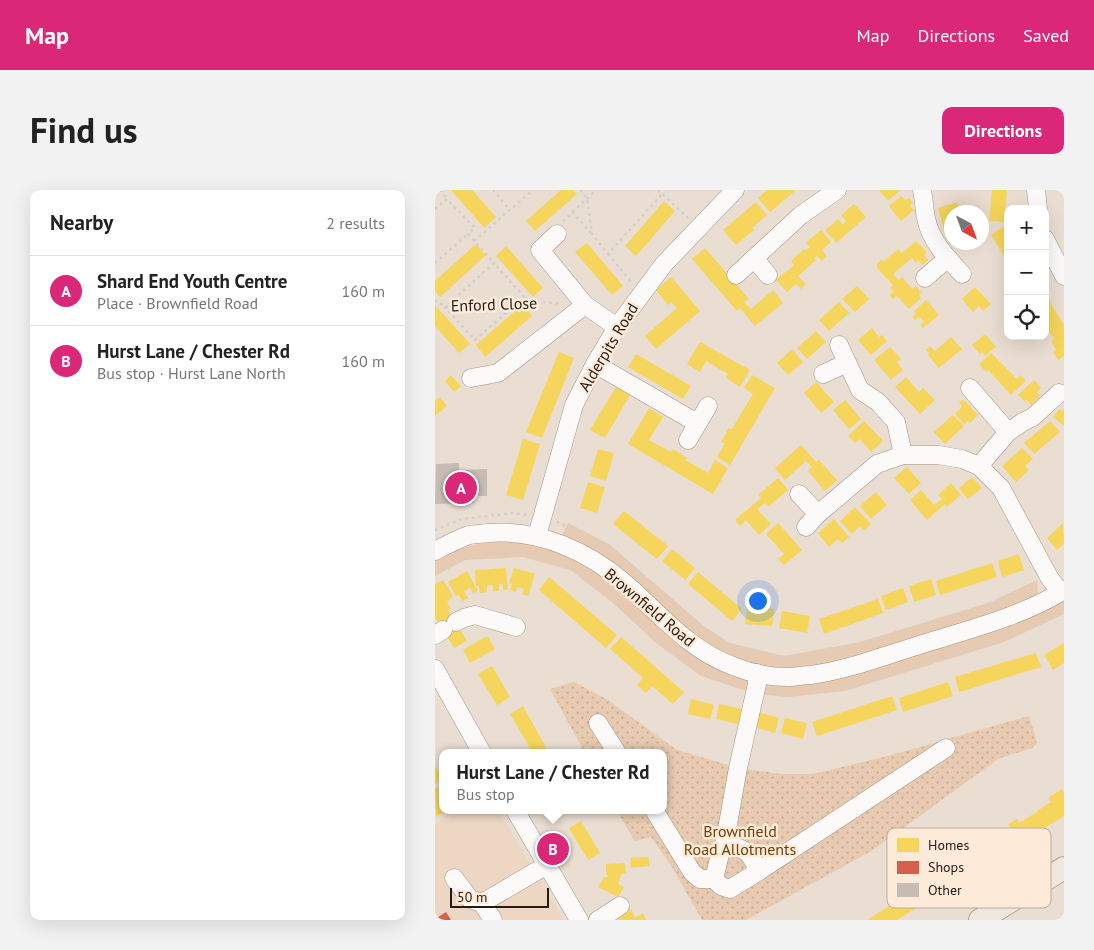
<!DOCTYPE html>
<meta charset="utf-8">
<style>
:root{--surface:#fff;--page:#f2f2f2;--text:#222;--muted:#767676;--line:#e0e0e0;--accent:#db2777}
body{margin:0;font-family:"PT Sans",sans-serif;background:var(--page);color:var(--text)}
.controls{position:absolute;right:15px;top:15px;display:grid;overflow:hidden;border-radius:10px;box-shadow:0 5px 20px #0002}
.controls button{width:45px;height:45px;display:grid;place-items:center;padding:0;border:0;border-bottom:1px solid var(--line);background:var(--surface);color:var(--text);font:25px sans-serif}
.compass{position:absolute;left:509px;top:15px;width:45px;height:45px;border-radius:50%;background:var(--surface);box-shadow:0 5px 20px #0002;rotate:139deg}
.scale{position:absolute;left:15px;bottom:12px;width:99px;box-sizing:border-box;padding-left:5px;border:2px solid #241c14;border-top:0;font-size:14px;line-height:18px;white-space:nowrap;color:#241c14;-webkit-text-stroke:4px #feead9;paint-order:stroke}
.you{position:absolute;left:322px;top:410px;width:18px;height:18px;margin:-12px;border:4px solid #fff;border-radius:50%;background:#1a73e8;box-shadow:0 0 0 8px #1a73e833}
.badge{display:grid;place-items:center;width:32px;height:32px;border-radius:50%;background:var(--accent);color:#fff;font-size:16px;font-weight:700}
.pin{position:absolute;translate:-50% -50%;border:2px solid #fff;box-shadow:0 1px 5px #0006}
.popup{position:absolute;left:4px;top:559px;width:228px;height:65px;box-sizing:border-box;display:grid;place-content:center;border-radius:10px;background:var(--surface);filter:drop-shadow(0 1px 4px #0005);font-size:16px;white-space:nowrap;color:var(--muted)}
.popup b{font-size:19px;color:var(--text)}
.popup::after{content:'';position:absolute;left:50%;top:100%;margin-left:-10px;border:10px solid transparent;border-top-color:var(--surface)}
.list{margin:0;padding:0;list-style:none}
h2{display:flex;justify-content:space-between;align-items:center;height:65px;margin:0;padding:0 20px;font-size:21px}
h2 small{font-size:16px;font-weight:400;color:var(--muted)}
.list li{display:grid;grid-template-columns:32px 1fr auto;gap:15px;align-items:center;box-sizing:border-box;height:70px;padding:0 20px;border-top:1px solid var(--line)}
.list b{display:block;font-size:19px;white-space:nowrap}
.list p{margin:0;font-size:16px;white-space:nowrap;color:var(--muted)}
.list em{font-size:16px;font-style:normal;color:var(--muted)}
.icon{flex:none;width:28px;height:28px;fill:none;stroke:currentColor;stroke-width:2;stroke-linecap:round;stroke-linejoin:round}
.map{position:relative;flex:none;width:629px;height:730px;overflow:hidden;border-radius:10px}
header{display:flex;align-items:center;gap:30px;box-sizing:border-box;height:70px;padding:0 25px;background:var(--accent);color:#fff}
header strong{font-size:24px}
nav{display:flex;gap:28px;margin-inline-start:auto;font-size:18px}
.intro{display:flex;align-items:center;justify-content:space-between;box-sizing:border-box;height:120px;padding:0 30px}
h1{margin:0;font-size:35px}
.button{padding:12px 22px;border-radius:10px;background:var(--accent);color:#fff;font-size:18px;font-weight:700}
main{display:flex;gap:30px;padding:0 30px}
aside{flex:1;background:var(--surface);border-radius:10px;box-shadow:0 5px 20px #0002}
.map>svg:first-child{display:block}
</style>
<header>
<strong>Map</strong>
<nav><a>Map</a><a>Directions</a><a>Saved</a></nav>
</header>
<div class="intro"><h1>Find us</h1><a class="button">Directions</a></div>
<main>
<aside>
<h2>Nearby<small>2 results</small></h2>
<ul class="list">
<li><span class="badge">A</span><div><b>Shard End Youth Centre</b><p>Place · Brownfield Road</p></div><em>160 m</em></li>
<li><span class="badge">B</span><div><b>Hurst Lane / Chester Rd</b><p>Bus stop · Hurst Lane North</p></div><em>160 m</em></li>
</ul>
</aside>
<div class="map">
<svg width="629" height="730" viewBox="0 0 629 730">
<defs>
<pattern id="garden-dots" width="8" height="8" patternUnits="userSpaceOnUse" patternTransform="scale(1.25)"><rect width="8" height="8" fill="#e7caaf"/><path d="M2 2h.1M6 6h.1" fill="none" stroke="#c6ad96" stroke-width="1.8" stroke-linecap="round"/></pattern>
</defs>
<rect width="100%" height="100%" fill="#eaddd2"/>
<polygon fill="#edd7c3" points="20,620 63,620 129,730 0,730 0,634"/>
<g fill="#e7caaf">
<polygon points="133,333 174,354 270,437 295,453 349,466 425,452 553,413 602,390 603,404 589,412 459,456 372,480 342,478 316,474 275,457 158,360 127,345"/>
<polygon points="58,350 82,351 108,356 139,368 166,385 213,425 342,493 629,410 629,424 569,452 410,501 353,507 320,504 266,486 221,453 177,412 135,380 88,367 30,370 0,386 0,370 24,359"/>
</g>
<polygon fill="url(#garden-dots)" points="139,492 173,510 242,560 303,578 346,584 378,584 453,566 594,526 602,553 597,558 563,569 438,660 311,730 267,730 237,677 216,647 200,651 181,620 228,620 228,563 150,563 115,499"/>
<g fill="#f6d55c">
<polygon points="16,0 37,0 61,27 49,38"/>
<polygon points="126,0 138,0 142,4 100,41 91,31"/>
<polygon points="332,0 361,0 335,22 323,8"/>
<polygon points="444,0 466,0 453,11"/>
<polygon points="557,0 572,0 569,32 554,31"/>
<polygon points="466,6 470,10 474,8 478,13 475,16 479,20 466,31 454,16"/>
<polygon points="229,11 240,21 201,66 190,56"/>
<polygon points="321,12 332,25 317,38 319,40 301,55 288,40"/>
<polygon points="522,12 525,22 516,22 516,37 509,39 503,18"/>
<polygon points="419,14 431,27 401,53 390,40 403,29 408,35 411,31 406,25"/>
<polygon points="569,36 573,43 573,73 556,45"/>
<polygon points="386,40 396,52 387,60 392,66 387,71 382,66 379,68 381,70 363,86 371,94 366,99 361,94 352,102 341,90 359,75 356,71 369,59 371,60 375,57 371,53"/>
<polygon points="481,51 492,62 489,65 493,70 488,75 483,70 481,73 477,68 458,84 464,90 467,87 477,99 481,96 486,102 484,105 486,108 474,119 462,106 458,109 456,108 455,105 459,102 455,98 458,95 442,78 442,74 446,70 449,71 463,59 467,63"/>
<polygon points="152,53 188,96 177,105 140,62"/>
<polygon points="41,54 51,65 5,107 0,101 0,91"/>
<polygon points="71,56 108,98 98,107 61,66"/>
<polygon points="270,58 314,109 309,112 316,119 338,100 348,113 320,136 305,118 302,121 257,69"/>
<polygon points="236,87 265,121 221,159 210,146 242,118 236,112 233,115 221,100"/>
<polygon points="422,96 434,109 420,122 407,109"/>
<polygon points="540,97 556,114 548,121 544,116 538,122 527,109"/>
<polygon points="610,104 629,135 629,166 623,170 618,162 621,160 616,151 619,149 610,135"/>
<polygon points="491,110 504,125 488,138 485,135 489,132 484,127 480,130 477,127 481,123 479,121"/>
<polygon points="404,112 414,123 394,141 384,130"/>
<polygon points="88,114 97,126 50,167 41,155"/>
<polygon points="0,115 35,154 24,163 0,136"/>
<polygon points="437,138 444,147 447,145 452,151 436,165 423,150"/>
<polygon points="381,141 391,152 372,169 362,158"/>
<polygon points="550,144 561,157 550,166 547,162 545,164 537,155"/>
<polygon points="516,147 527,159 504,178 493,165 494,163 491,160 495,156 500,161"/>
<polygon points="265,152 315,180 305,197 291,188 293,184 271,171 265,182 252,174"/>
<polygon points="455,157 466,169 462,172 468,180 456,190 439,170"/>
<polygon points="357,159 368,172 353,185 342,173"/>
<polygon points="124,162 139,168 107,248 91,242"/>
<polygon points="556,163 582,189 585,185 591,191 576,205 553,180 551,182 544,174"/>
<polygon points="201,164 256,196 248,209 193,177"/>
<polygon points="16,185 26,196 19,202 10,191"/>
<polygon points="317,185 340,198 295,275 282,267 290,253 286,252 294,238 297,239 318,204 309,198"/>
<polygon points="471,187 484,202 488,198 500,210 485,224 460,197"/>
<polygon points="599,190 606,198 602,202 605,206 596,215 592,210 590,212 583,205"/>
<polygon points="381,192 399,212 386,223 369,203"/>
<polygon points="181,197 195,205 170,248 155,240"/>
<polygon points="5,207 12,216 0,226 0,211"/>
<polygon points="410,210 426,229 414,239 398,220"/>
<polygon points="527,210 530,211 543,225 535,233 533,231 529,234 520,224 527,217 524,212"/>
<polygon points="214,218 228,227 214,250 236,262 238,259 252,268 250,270 273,283 280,270 293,278 278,304 193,254"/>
<polygon points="624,219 627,221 629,219 629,236 618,227"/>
<polygon points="518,225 529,236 510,254 499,242"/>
<polygon points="429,231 448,251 436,262 425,249 420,253 413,246"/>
<polygon points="615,231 625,242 599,264 589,253"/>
<polygon points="88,249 105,254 88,310 71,305"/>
<polygon points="366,255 381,272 384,270 402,290 390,301 373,281 377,277 371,271 350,290 340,278"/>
<polygon points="587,258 598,269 590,276 594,280 581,292 567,276"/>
<polygon points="163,259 179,263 171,291 155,286"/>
<polygon points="472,277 486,293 474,304 459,288"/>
<polygon points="537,287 547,298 533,309 524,298"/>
<polygon points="343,288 353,300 333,317 330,313 322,319 336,334 324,345 311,330 305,336 300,330 326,308 323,305"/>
<polygon points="153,292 170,297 162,323 145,318"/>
<polygon points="516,293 526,305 512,317 510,314 492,330 475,310 486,300 499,315 507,309 503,305"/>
<polygon points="441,302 452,315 436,329 425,316"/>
<polygon points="420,317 436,334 429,341 425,336 417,344 405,331"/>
<polygon points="189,321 233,356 222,369 178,334"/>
<polygon points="399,329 414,347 407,353 403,349 394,357 383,343"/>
<polygon points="343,333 367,360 349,375 343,369 349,364 331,344"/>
<polygon points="628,333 629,354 622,360 612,348"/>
<polygon points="237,359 260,378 250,390 227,371"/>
<polygon points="584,364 589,380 567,387 563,371"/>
<polygon points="557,373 562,387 505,405 501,391"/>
<polygon points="71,378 73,400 68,400 68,394 64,394 64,401 58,401 58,395 52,395 52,402 45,403 44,396 41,396 40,380"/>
<polygon points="79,378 100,384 93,406 87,404 89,399 82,397 81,402 75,400 77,394 74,393"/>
<polygon points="32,381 43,401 38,403 35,398 29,401 33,408 27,411 24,405 21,406 13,392"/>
<polygon points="263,382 307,419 297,431 253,394"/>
<polygon points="114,387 182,445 171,458 104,400"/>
<polygon points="496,389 501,405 479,412 474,396"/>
<polygon points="8,390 18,406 12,412 16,419 13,420 32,451 19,458 0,427 0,394"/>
<polygon points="468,398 473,412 451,420 446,406"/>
<polygon points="443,409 448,423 389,444 384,429"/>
<polygon points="312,417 339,419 337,436 310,434"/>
<polygon points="347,421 375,426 372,443 344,438"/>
<polygon points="52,446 60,459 35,473 28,460"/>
<polygon points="186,447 249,502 238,514 217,496 211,503 202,495 208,488 175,459"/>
<polygon points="629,453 629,473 618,480 609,465"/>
<polygon points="601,463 606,477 524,502 520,487"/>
<polygon points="57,476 75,507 62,515 43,484"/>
<polygon points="513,492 518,506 468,522 464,508"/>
<polygon points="457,506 462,520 382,546 377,532"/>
<polygon points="256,509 279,515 275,529 253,524"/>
<polygon points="284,514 307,519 303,534 281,529"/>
<polygon points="88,516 114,563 98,563 75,524"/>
<polygon points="323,522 344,528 340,543 319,537"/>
<polygon points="350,528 372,533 368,549 346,543"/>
<polygon points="0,576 8,588 0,594"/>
<polygon points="8,594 8,620 13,620 1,627 0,599"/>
<polygon points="627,599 629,602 629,626 462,730 432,730 467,708 464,703 474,696 477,701 483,697 480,692 517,670 514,666 519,663 524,672 534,666 530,658 536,654 540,661 546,657 543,653 553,647 555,650 575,638 573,634 582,629 584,633 602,622 602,621 616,612 613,608"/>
<polygon points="146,631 165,663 153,670 134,638"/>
<polygon points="214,667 214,676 196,678 195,668"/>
<polygon points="190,673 191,683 186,684 183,694 189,697 183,707 163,697 169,687 172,688 173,685 171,684 171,674"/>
<polygon points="195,718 200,728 208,723 211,730 184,730 181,724"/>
</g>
<polygon fill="#d6604d" points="11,722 16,730 0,730 0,729"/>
<polygon fill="#c6bcb3" points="24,273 24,280 52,279 52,306 39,306 39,313 0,314 1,274"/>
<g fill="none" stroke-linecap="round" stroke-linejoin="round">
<defs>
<g id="minor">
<path d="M487,0C489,9 489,18 491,28C495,50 512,68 527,84"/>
<polyline points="601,0 603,19"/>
<polyline points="122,44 105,60 150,115 182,137"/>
<polyline points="610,49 629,86"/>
<polyline points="320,69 333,85"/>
<polyline points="301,85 366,25 402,0"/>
<polyline points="490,88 513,68"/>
<polyline points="404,155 425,200 443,212 461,232 468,265"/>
<polyline points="160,174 262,233"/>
<polyline points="388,184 412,173"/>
<polyline points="36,188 63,183 150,115"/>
<polyline points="535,198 573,242"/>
<polyline points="253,250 273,216"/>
<polyline points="544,276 573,242 588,232 598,227 624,203"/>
<polyline points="364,304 383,324"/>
<polyline points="371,337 383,324 442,274 468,265 503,265 527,269 544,276 566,298 614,387 625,402"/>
<polyline points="102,346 139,215 160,174 182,137 229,74 300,0"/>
<path d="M0,361C11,355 23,349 34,345C40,344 47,344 53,343C104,339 153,361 191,394C225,424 254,460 298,476C315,483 335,487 353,487C361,487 368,485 376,485C411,480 443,468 478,457C525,442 587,427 629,400"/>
<polyline points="21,432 29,428 40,425 81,437"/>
<polyline points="0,445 8,440"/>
<polyline points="0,479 47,563"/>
<polyline points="163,533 182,563"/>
<polyline points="80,620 144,730"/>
<polyline points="219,620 257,682 265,689 279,689"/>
<path d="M289,656L285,664L279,689L286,696L295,699L324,681C314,662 312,657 289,656L303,578L322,494V483"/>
<polyline points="324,681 511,558"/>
<polyline points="19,688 35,709 47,713 58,730"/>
<polyline points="47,713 112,675"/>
<polyline points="163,730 185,716"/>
</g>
<polyline id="major" points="545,730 629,678"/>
</defs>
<use href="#minor" stroke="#9f958c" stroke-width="19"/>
<use href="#major" stroke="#b4a291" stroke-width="24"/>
<g stroke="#d3cfcc" stroke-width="2.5" stroke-dasharray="2.5 4" stroke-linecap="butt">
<polyline points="5,0 12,9"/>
<polyline points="58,0 75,20"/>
<polyline points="145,0 152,8 157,44 173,64 227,4"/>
<polyline points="223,0 253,28"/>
<polyline points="0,19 12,9 40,38 33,44 59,73 10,117 40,150 89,107 59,73"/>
<polyline points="137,22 156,43"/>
<polyline points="128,31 161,0"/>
<polyline points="39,51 98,0"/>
<polyline points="173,64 198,94"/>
<polyline points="0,73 33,44"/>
<polyline points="0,110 10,117 85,110 128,114"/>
<polyline points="122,332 173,356 264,435 287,450 298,456 334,465 352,467 376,466 420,456 539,420 602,393"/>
<polyline points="0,340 27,329 77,323 92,325"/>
<polyline points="0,382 22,371 51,364 83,363 106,367 135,377 190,421 230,456 262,480 281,488 306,497"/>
<polyline points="378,501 403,499 424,493 562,450 597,437 629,422"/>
<polyline points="335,503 352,503"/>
</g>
<use href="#minor" stroke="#fcfaf8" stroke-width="18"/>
<use href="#major" stroke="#efe6de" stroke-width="22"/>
</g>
<g text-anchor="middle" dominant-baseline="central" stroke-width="5" stroke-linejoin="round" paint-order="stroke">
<g font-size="16" fill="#241c14" stroke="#feead9">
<text transform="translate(59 114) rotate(-2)">Enford Close</text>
<text transform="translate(173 157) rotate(-59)">Alderpits Road</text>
<text transform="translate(215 417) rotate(40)">Brownfield Road</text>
</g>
<g font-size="16" fill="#6e4109" stroke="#feead9">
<text x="305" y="641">Brownfield<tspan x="305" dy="18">Road Allotments</tspan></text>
</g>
</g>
<rect x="452" y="638" width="164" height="80" rx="8" fill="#feead9" stroke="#bdac9e" stroke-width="1"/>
<rect x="462" y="648" width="22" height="14" fill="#f6d55c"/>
<rect x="462" y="671" width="22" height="13" fill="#d6604d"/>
<rect x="462" y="693" width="22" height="14" fill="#c6bcb3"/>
<g font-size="14" fill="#241c14">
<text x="493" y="660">Homes</text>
<text x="493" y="682">Shops</text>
<text x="493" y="705">Other</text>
</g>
</svg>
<div class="controls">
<button>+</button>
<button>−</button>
<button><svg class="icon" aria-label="locate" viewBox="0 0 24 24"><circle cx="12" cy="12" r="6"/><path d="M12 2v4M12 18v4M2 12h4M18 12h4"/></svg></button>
</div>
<svg class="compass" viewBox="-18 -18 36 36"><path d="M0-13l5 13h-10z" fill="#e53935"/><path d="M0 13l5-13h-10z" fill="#767676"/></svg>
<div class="scale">50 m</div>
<div class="you"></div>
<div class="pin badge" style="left:26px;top:298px">A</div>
<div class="pin badge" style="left:118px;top:659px">B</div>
<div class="popup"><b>Hurst Lane / Chester Rd</b>Bus stop</div>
</div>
</main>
